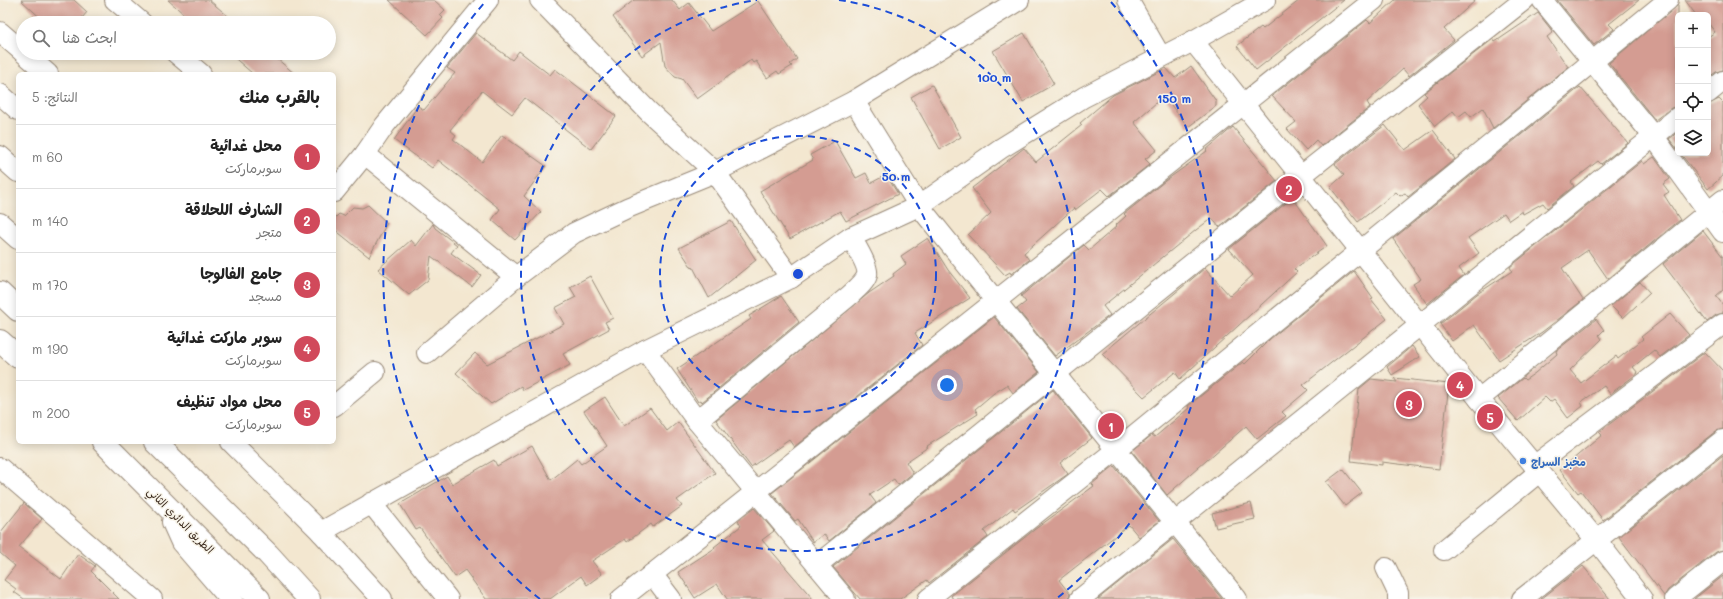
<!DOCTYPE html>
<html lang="ar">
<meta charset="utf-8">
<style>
:root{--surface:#fff;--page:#f6f6f6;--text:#222;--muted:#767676;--line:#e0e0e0;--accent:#d1495b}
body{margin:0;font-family:Mali,"Playpen Sans Arabic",sans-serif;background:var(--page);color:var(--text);direction:rtl}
.controls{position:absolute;right:12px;top:12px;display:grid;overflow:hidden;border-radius:6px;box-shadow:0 2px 10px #0003}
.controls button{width:36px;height:36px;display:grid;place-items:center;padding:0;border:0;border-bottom:1px solid var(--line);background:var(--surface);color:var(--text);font:20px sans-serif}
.you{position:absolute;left:947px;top:385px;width:14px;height:14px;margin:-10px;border:3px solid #fff;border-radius:50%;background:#1a73e8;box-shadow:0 0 0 6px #1a73e833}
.badge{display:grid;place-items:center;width:26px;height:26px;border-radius:50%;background:var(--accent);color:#fff;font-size:13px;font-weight:700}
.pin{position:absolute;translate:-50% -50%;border:2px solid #fff;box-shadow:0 1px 4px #0006}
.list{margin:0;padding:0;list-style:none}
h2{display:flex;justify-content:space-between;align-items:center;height:52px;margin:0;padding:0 16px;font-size:17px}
h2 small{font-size:13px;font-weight:400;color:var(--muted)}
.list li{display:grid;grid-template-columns:26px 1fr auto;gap:12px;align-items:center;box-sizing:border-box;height:64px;padding:0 16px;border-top:1px solid var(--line)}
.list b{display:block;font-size:15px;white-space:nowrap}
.list p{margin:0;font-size:13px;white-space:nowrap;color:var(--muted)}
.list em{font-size:13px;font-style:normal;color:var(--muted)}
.icon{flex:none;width:22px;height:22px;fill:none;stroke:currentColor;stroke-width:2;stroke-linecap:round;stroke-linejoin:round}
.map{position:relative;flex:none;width:1723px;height:599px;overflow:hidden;direction:ltr}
.search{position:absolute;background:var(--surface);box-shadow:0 2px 10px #0003;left:16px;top:16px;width:320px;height:44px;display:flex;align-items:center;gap:10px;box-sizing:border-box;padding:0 14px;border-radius:22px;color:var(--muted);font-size:15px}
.panel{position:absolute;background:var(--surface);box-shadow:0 2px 10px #0003;left:16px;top:72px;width:320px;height:372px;border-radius:6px;direction:rtl}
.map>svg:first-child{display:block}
</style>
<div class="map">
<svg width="1723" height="599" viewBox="0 0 1723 599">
<rect width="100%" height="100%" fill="#f7f3e8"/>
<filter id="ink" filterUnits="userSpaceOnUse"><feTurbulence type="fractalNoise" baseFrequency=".025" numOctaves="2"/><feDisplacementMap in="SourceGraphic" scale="8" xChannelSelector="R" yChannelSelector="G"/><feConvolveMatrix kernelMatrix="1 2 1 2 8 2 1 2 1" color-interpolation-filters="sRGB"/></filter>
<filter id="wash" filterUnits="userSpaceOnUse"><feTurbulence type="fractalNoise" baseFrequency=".012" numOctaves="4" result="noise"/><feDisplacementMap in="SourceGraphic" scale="16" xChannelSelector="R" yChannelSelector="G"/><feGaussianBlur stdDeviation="0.9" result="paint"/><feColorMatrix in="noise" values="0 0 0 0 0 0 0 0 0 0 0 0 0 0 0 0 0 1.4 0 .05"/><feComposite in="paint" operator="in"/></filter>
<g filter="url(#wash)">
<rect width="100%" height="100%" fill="#f3e7d0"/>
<g id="blocks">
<g fill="#d49c92">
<polygon points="21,0 74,0 87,12 78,23 46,23"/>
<polygon points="168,0 209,0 236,23 194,23"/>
<polygon points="389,0 434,0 445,10 440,15 443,18 427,35"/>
<polygon points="634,0 672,0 680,10 689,3 711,31 758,1 797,59 790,64 792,66 779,74 777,71 767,78 756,61 753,63 751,60 697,99 682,79 675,77 665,66 661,42 642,56 613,17"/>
<polygon points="1300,0 1344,0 1256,70 1237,46 1261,27 1263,29"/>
<polygon points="1395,0 1476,0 1444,29 1454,40 1409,76 1403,69 1367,102 1370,107 1321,146 1316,140 1306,150 1287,129 1296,122 1272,96 1367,20 1370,23"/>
<polygon points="1557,0 1639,0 1609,24 1614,29 1594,45"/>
<polygon points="1685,0 1723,0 1723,70 1716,72 1708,78 1708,37 1715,32 1708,23 1708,15 1696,15"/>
<polygon points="1678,5 1678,106 1671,108 1655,120 1609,63"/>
<polygon points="1538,13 1553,32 1547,37 1568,67 1493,128 1483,108 1471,117 1466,111 1458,117 1453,111 1435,126 1418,104 1427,96 1424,93 1493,39 1495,42"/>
<polygon points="476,33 512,60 519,51 550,75 555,69 616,116 591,149 525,98 512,114 482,91 450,130 456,135 453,139 482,162 502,135 546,166 524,196 541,212 515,240 492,220 500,209 438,160 432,168 394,140 418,106 424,110 455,73 447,68"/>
<polygon points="1024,33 1054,84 1023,102 993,51"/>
<polygon points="229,53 270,53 295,74 253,74"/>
<polygon points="1191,66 1216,101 1216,106 1188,127 1164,96 1134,122 1157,150 1145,159 1150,164 1109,196 1102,189 1075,210 1074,208 1024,253 1029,260 1011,274 1010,272 1005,275 968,235 991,213 972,188 1024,148 1036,162 1082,125 1080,123 1113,95 1166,68 1175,78"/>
<polygon points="932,85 961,137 940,149 911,97"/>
<polygon points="1580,87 1628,143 1601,164 1598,161 1571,182 1574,186 1547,208 1543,203 1523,214 1522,211 1509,220 1504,213 1468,238 1479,253 1459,268 1464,275 1427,304 1413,284 1421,279 1393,239"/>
<polygon points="1719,99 1723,103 1723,176 1708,189 1680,153 1708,153 1708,104"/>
<polygon points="1385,125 1405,150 1433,130 1455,159 1408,197 1405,193 1400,196 1396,192 1358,222 1330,187 1344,175 1335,164"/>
<polygon points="1233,127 1277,181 1219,227 1212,218 1196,230 1103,306 1110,315 1055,356 1017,309 1026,302 1021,296 1084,245 1089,250 1117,226 1116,225 1126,216 1124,214 1165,181 1207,151 1206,150"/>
<polygon points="1678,132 1678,150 1669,139"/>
<polygon points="835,141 856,178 866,173 871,183 886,175 898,194 846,221 840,211 790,239 760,191 813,160 810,155"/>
<polygon points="1654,157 1670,179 1663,184 1669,192 1664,195 1680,220 1608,279 1588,250 1562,268 1583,300 1542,332 1499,360 1474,325 1452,341 1440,324 1477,294 1512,271 1510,267 1642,161 1644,164"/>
<polygon points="1291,199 1294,202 1295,201 1327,246 1294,269 1297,272 1180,379 1175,372 1144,397 1102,354 1205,268 1230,296 1253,275 1229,249"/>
<polygon points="368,205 387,223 369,257 334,229 334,219 339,214 344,216 353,207 362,208"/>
<polygon points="731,221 756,260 709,298 693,267 692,268 679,248"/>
<polygon points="433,224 435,228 457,245 451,253 481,275 472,287 431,256 428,280 409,295 378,269 411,240 416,246"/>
<polygon points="1703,231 1723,257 1723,290 1716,296 1723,305 1723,313 1716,315 1707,322 1663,264"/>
<polygon points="928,238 948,270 970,298 915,333 922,345 794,447 789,440 751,467 716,420 869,293 894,276 893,274 906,264 901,256"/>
<polygon points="1354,271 1373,298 1371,299 1387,319 1303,385 1308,390 1282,412 1286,416 1257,439 1246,426 1167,495 1132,451 1152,435 1155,437 1189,408 1188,406 1243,362 1245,364 1270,339"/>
<polygon points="590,276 613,318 605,322 609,329 563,354 570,365 523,390 521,386 491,404 456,373 475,353 487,364 564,324 555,308 576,297 570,287"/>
<polygon points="1640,282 1650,293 1623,318 1611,306"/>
<polygon points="781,296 799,322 702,402 701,400 698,402 677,369 751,319 749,316"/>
<polygon points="1670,314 1689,335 1660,357 1654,350 1633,367 1638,373 1610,394 1604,386 1581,402 1583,406 1568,418 1554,399 1550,402 1545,397 1518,421 1498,398 1523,378 1525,380 1535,373 1557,354 1556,351 1596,319 1604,330 1599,335 1602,339 1570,370 1581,383 1616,356 1618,359 1643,339 1641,337"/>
<polygon points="994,317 1039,372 1013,393 1007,385 994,393 975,409 978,414 927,446 928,447 906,462 913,473 898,485 894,479 870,495 876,503 829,541 824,534 813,542 798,519 795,521 772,493"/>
<polygon points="1412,346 1420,357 1392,375 1387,367"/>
<polygon points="1705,352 1723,371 1723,429 1716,431 1603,520 1581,491 1578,493 1560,470 1602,435 1599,432"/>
<polygon points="1394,378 1449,384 1439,469 1382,462 1382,465 1351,461 1359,389 1371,379 1397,382"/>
<polygon points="1053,390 1092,438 1060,463 1068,474 1015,511 1013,508 984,531 988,537 929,583 927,580 900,599 860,599 833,567"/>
<polygon points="605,397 624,426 650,408 667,431 678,422 715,473 677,500 682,506 653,527 651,524 627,542 625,539 592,561 602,574 587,585 581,576 550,599 486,599 465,570 455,577 420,528 416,530 400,504 447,476 452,484 494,460 497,466 532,446 551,480 577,459 581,464 607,446 584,411"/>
<polygon points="1723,455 1723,550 1716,552 1668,590 1664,596 1619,537"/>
<polygon points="1114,466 1159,521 1139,537 1129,525 1059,580 1070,594 1069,599 953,599 951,596 1034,530 1094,486 1092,484"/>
<polygon points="1343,469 1362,493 1345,506 1326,482"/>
<polygon points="24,503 42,519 19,547 61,579 78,554 95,566 91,571 119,599 24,599 14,592 16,589 4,580 15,566 0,553 0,533"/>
<polygon points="1251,503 1255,519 1216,528 1212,513"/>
<polygon points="754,508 774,531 762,540 813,599 727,599 717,584 695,598 678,572 715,548 714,547 741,526 738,521"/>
<polygon points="1173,539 1222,599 1098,599"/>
<polygon points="1583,566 1610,599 1541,599"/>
<polygon points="1723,576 1723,599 1694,599"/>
</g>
</g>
</g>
<g filter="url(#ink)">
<use href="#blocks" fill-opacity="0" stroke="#978877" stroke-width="1"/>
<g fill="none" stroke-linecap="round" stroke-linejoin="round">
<defs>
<g id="minor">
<polyline points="115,0 142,23"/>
<polyline points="540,0 649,112 715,172 791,278"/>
<polyline points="1128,0 1161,57"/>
<polyline points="1542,0 1654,137 1723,232"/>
<polyline points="0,32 23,52"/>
<polyline points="1193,41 1479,399 1597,541 1642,599"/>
<polyline points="24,53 48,74"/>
<polyline points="176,53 201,74"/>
<polyline points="1708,93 1723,81"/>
<polyline points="0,94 18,110"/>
<polyline points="854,101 919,206 1237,599"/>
<polyline points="365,154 516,277"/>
<polyline points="0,156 18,172"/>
<polyline points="334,192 365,154 385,125 488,0"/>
<polyline points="0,223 18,239"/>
<polyline points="645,350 697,421 845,599"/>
<polyline points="427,353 516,277 574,233 627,208 715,172 854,101 1019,0"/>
<polyline points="1479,399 1723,200"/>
<polyline points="334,406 375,372"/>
<path d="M697,421L849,296C854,291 865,283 867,275C869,266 855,245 851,237"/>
<polyline points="231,442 321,532 382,599"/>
<polyline points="1534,466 1723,324"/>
<polyline points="0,468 152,599"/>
<polyline points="371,503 448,599"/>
<polyline points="321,532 645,350 791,278 851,237 919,206 1000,149 1084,97 1193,41 1265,0"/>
<polyline points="1444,550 1539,472"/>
<polyline points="817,565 1301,176 1524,0"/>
<polyline points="1386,568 1398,593 1398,599"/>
<polyline points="652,574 671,599"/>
<polyline points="621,599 1374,0"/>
<polyline points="928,599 1116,450 1668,0"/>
<polyline points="1080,599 1678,117"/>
<polyline points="1522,599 1723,440"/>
<polyline points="1675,599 1723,561"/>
</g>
<g id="highway">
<polyline points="0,293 18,310"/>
<polyline points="0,341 18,357"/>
<polyline points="103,442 259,599"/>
<polyline points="155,442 268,554 309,599"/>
<polyline points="173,522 182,542 231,599"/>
</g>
</defs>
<use href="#minor" stroke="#978877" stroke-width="22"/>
<use href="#highway" stroke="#978877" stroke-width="24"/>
<use href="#minor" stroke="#fff" stroke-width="20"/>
<use href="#highway" stroke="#fff" stroke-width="22"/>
</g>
</g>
<g fill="none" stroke="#1d4ed8" stroke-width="2" stroke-dasharray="7 5">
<circle cx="798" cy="274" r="138"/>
<path d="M839 0A277 277 0 1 1 757 0"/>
<path d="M540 599A415 415 0 0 1 485 2M1111 2A415 415 0 0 1 1056 599"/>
</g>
<circle fill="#3f7fe0" stroke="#f7f3e8" stroke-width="1.5" cx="1523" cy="461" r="4"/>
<g text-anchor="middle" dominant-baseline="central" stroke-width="3" stroke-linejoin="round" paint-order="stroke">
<g font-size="11" font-weight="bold" fill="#366cbe" stroke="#f7f3e8" text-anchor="start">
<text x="1531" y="461">مخبز السراج</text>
</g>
<g font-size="11" fill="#3b2a1e" stroke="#f7f3e8">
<text transform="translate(181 520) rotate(45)">الطريق الدائري الثاني</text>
</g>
</g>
<circle cx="798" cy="274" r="6" fill="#1d4ed8" stroke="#f7f3e8" stroke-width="2"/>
<g font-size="12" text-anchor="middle" font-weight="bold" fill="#1d4ed8" stroke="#f7f3e8" stroke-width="3" stroke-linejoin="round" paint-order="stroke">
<text x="994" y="82">100 m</text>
<text x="1174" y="103">150 m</text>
<text x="896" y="181">50 m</text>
</g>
</svg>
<div class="controls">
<button>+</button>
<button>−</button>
<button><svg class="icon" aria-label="locate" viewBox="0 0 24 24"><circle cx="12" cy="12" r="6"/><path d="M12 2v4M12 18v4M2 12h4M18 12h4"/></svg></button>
<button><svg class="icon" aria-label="layers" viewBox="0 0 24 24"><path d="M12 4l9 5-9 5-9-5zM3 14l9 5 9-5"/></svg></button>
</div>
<div class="you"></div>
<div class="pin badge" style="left:1111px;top:426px">1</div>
<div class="pin badge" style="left:1289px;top:189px">2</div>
<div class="pin badge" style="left:1409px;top:404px">3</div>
<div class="pin badge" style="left:1460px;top:385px">4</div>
<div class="pin badge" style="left:1490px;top:417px">5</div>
<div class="search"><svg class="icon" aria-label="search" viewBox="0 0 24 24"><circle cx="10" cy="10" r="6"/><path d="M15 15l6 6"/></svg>ابحث هنا</div>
<section class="panel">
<h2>بالقرب منك<small>النتائج: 5</small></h2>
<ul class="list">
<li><span class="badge">1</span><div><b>محل غدائية</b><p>سوبرماركت</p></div><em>60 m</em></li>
<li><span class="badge">2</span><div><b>الشارف اللحلاقة</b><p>متجر</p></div><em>140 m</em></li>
<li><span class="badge">3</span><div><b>جامع الفالوجا</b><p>مسجد</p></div><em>170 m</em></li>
<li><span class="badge">4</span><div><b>سوبر ماركت غدائية</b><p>سوبرماركت</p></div><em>190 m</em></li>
<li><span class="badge">5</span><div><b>محل مواد تنظيف</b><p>سوبرماركت</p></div><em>200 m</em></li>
</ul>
</section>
</div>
